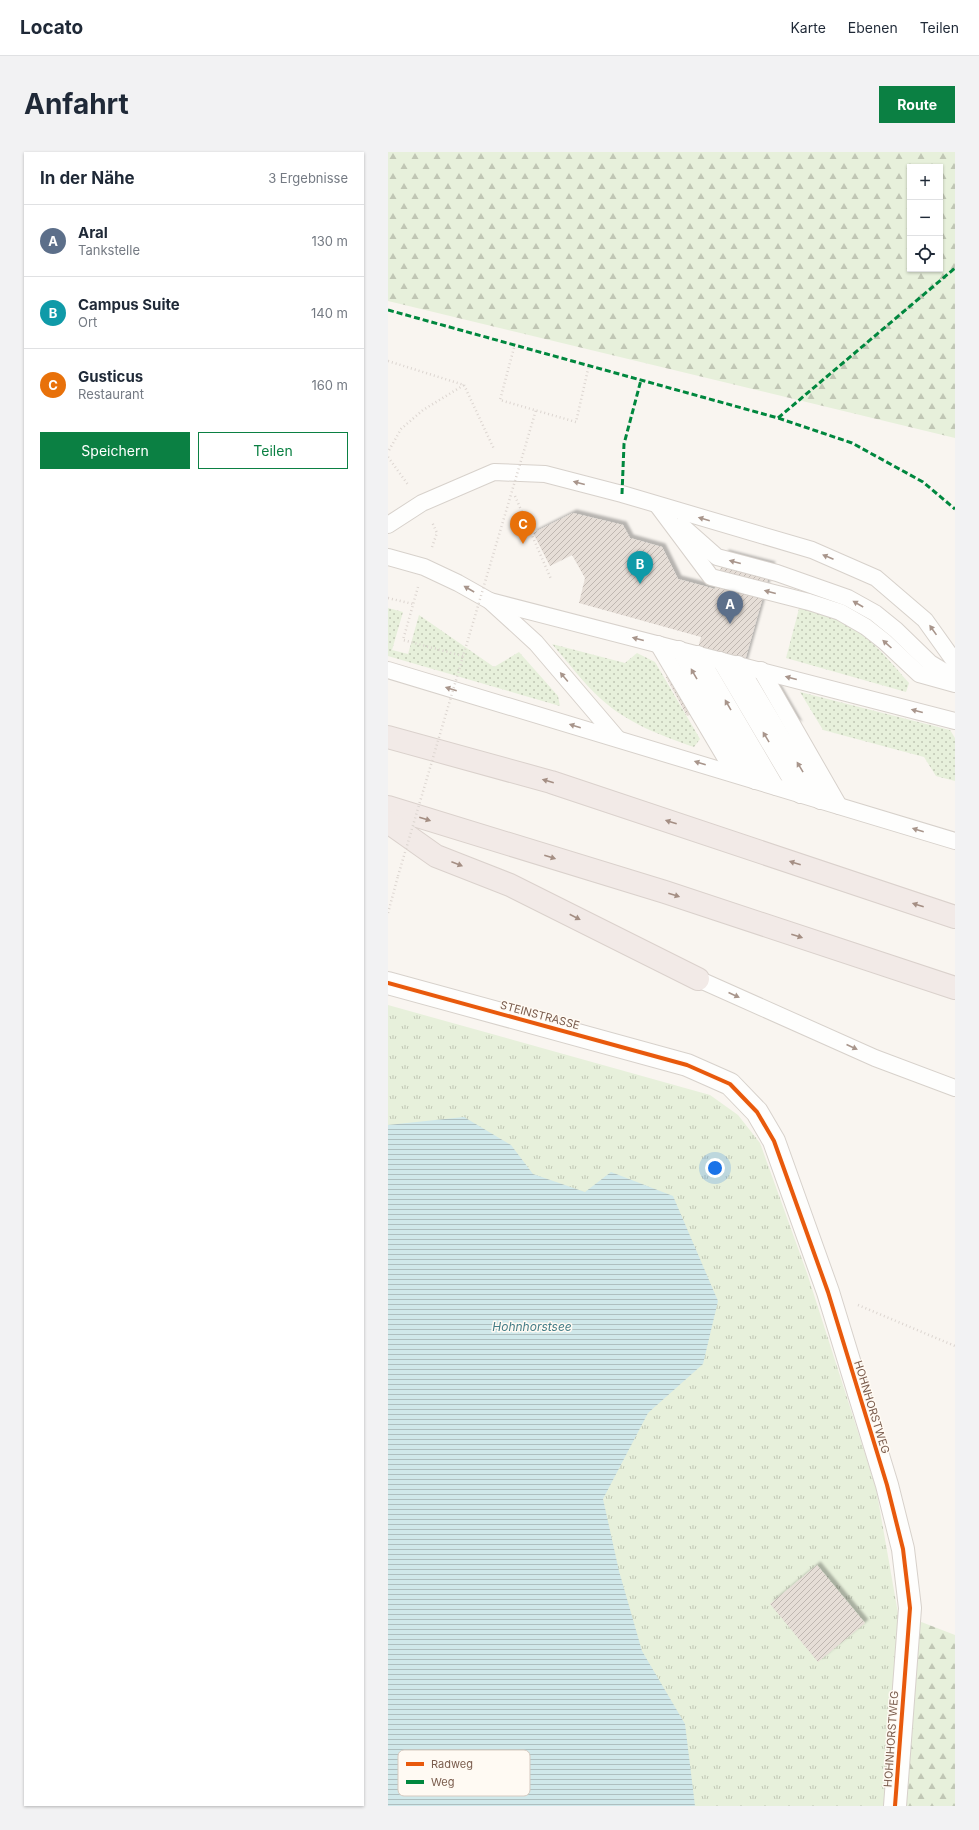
<!DOCTYPE html>
<html lang="de">
<meta charset="utf-8">
<style>
:root{--surface:#fff;--page:#f2f2f3;--text:#1f2937;--muted:#747a83;--line:#e0e1e3;--accent:#0b8043}
body{margin:0;font-family:Inter,sans-serif;background:var(--page);color:var(--text)}
.controls{position:absolute;right:12px;top:12px;display:grid;overflow:hidden;border-radius:0px;box-shadow:0 1px 3px #0004}
.controls button{width:36px;height:36px;display:grid;place-items:center;padding:0;border:0;border-bottom:1px solid var(--line);background:var(--surface);color:var(--text);font:20px sans-serif}
.you{position:absolute;left:327px;top:1016px;width:14px;height:14px;margin:-10px;border:3px solid #fff;border-radius:50%;background:#1a73e8;box-shadow:0 0 0 6px #1a73e833}
.badge{display:grid;place-items:center;width:26px;height:26px;border-radius:50%;background:var(--accent);color:#fff;font-size:13px;font-weight:700}
.pin{position:absolute;translate:-50% -33px;filter:drop-shadow(0 1px 2px #0008)}
.pin::after{content:'';position:absolute;top:21px;width:14px;height:12px;background:inherit;clip-path:polygon(0 0,100% 0,50% 100%)}
.list{margin:0;padding:0;list-style:none}
h2{display:flex;justify-content:space-between;align-items:center;height:52px;margin:0;padding:0 16px;font-size:17px}
h2 small{font-size:13px;font-weight:400;color:var(--muted)}
.list li{display:grid;grid-template-columns:26px 1fr auto;gap:12px;align-items:center;box-sizing:border-box;height:72px;padding:0 16px;border-top:1px solid var(--line)}
.list b{display:block;font-size:15px;white-space:nowrap}
.list p{margin:0;font-size:13px;white-space:nowrap;color:var(--muted)}
.list em{font-size:13px;font-style:normal;color:var(--muted)}
.actions{display:flex;gap:8px;padding:12px 16px}
.actions a{flex:1;padding:9px 0;border:1px solid var(--accent);border-radius:0px;text-align:center;font-size:14px;color:var(--accent)}
.actions .main{background:var(--accent);color:#fff}
.icon{flex:none;width:22px;height:22px;fill:none;stroke:currentColor;stroke-width:2;stroke-linecap:round;stroke-linejoin:round}
.map{position:relative;flex:none;width:567px;height:1654px;overflow:hidden;border-radius:0px}
header{display:flex;align-items:center;gap:24px;box-sizing:border-box;height:56px;padding:0 20px;background:var(--surface);border-bottom:1px solid var(--line)}
header strong{font-size:19px}
nav{display:flex;gap:22px;margin-inline-start:auto;font-size:14px}
.intro{display:flex;align-items:center;justify-content:space-between;box-sizing:border-box;height:96px;padding:0 24px}
h1{margin:0;font-size:28px}
.button{padding:10px 18px;border-radius:0px;background:var(--accent);color:#fff;font-size:14px;font-weight:700}
main{display:flex;gap:24px;padding:0 24px}
aside{flex:1;background:var(--surface);border-radius:0px;box-shadow:0 1px 3px #0004}
.map>svg:first-child{display:block}
</style>
<header>
<strong>Locato</strong>
<nav><a>Karte</a><a>Ebenen</a><a>Teilen</a></nav>
</header>
<div class="intro"><h1>Anfahrt</h1><a class="button">Route</a></div>
<main>
<aside>
<h2>In der Nähe<small>3 Ergebnisse</small></h2>
<ul class="list">
<li><span class="badge" style="background:#5c6f8a">A</span><div><b>Aral</b><p>Tankstelle</p></div><em>130 m</em></li>
<li><span class="badge" style="background:#0f9aa8">B</span><div><b>Campus Suite</b><p>Ort</p></div><em>140 m</em></li>
<li><span class="badge" style="background:#e8710a">C</span><div><b>Gusticus</b><p>Restaurant</p></div><em>160 m</em></li>
</ul>
<div class="actions"><a class="main">Speichern</a><a>Teilen</a></div>
</aside>
<div class="map">
<svg width="567" height="1654" viewBox="0 0 567 1654">
<defs>
<pattern id="grass-dots" width="8" height="8" patternUnits="userSpaceOnUse"><rect width="8" height="8" fill="#e7f0db"/><path d="M2 2h.1M6 6h.1" fill="none" stroke="#c0c6b4" stroke-width="1.8" stroke-linecap="round"/></pattern>
<pattern id="forest-firs" width="22" height="20" patternUnits="userSpaceOnUse"><rect width="22" height="20" fill="#e7f0db"/><path d="M5 1l3.5 6h-7zM16 11l3.5 6h-7z" fill="#c0c6b4"/></pattern>
<pattern id="park-tufts" width="24" height="20" patternUnits="userSpaceOnUse"><rect width="24" height="20" fill="#e7f0db"/><path d="M3 7l-1-3M5 7V3M7 7l1-3M15 17l-1-3M17 17v-4M19 17l1-3" fill="none" stroke="#c0c6b4"/></pattern>
<pattern id="water-rules" width="6" height="5" patternUnits="userSpaceOnUse"><rect width="6" height="5" fill="#d0e8ea"/><path d="M0 2.5h6" fill="none" stroke="#aebfc0"/></pattern>
<pattern id="building-hatch" width="6" height="6" patternUnits="userSpaceOnUse"><rect width="6" height="6" fill="#e6ded7"/><path d="M-1 1l2-2M0 6l6-6M5 7l2-2" fill="none" stroke="#bfb7b1"/></pattern>
<filter id="shadow"><feDropShadow dx="3.5" dy="-3.5" stdDeviation="1" flood-color="#0004"/></filter>
</defs>
<rect width="100%" height="100%" fill="#f9f5f0"/>
<g fill="url(#grass-dots)">
<path d="M412,453C423,457 436,460 447,465C477,478 500,507 521,531L518,540L398,506Z"/>
<polygon points="0,456 15,460 4,498 20,502 31,463 106,515 131,500 170,544 172,554 0,504"/>
<path d="M164,492L237,511L249,501L267,510L312,587L306,595C274,584 239,571 213,547C195,531 180,510 164,492Z"/>
<polygon points="412,540 562,578 567,586 567,629 548,624 536,605 435,578"/>
</g>
<g fill="url(#forest-firs)" fill-rule="evenodd">
<path d="M0,0H567V286L0,149ZM522,15H552V117H522Z"/>
<polygon points="510,1461 567,1483 567,1654 505,1654"/>
</g>
<polygon fill="url(#park-tufts)" points="0,853 322,943 350,963 372,991 419,1121 488,1336 510,1461 504,1654 0,1654"/>
<polygon fill="url(#water-rules)" points="76,965 123,993 145,1022 197,1040 223,1020 285,1044 330,1149 315,1212 260,1261 215,1347 231,1419 254,1499 297,1572 307,1654 0,1654 0,973"/>
<g fill="url(#building-hatch)" filter="url(#shadow)">
<polygon points="185,361 235,373 242,386 274,395 290,427 327,437 337,401 384,413 352,526 362,545 386,530 411,573 370,560 342,578 327,549 299,564 278,525 306,510 313,485 191,451 197,426 184,403 162,414 145,381"/>
<polygon points="429,1413 477,1471 430,1510 382,1452"/>
</g>
<g fill="none" stroke-linecap="round" stroke-linejoin="round">
<defs>
<g id="service">
<polyline points="270,354 323,425 421,450 452,460 478,475 497,490 531,522 567,532"/>
<polyline points="0,373 34,351 106,320 157,322 234,342 424,398 488,426 537,468 567,510"/>
<polyline points="294,374 329,405 389,421 460,446 487,461 508,478 542,511 567,526"/>
<polyline points="0,405 36,415 70,431 102,449 148,491 229,586"/>
<polyline points="102,449 567,569"/>
<polyline points="270,492 347,622"/>
<polyline points="291,497 367,629"/>
<polyline points="310,502 388,635"/>
<polyline points="332,508 412,643"/>
<polyline points="350,512 432,649"/>
<polyline points="0,518 567,689"/>
<polyline points="373,518 451,654"/>
<polyline points="310,827 487,906 567,936"/>
</g>
<polyline id="minor" points="0,831 299,913 342,932 369,960 386,989 440,1140 499,1333 515,1397 522,1456 507,1654"/>
<g id="motorway">
<polyline points="0,585 163,630 567,765"/>
<polyline points="0,655 277,740 567,836"/>
<polyline points="0,670 48,704 122,733 310,827"/>
</g>
</defs>
<use href="#service" stroke="#d7d1cb" stroke-width="18"/>
<use href="#minor" stroke="#d7d1cb" stroke-width="24"/>
<use href="#motorway" stroke="#dad1cc" stroke-width="24"/>
<g stroke="#dcd5d0" stroke-width="2.5" stroke-dasharray="1 3" stroke-linecap="butt">
<polyline points="127,192 112,248 188,270 201,213"/>
<polyline points="0,209 76,233 35,258 13,277 0,300"/>
<polyline points="76,233 106,297"/>
<polyline points="0,305 21,334"/>
<polyline points="127,344 163,427"/>
<polyline points="44,395 49,381 44,370"/>
<polyline points="30,435 15,488 75,504"/>
<polyline points="0,446 25,452"/>
<polyline points="0,761 10,724"/>
<polyline points="470,1153 567,1194"/>
</g>
<use href="#service" stroke="#fefefd" stroke-width="16"/>
<use href="#minor" stroke="#fefefd" stroke-width="22"/>
<use href="#motorway" stroke="#f2eae7" stroke-width="22"/>
<polyline stroke="#dcd5d0" stroke-width="2.5" stroke-dasharray="1 3" stroke-linecap="butt" points="10,724 148,258"/>
<g stroke="#00873e" stroke-width="3" stroke-dasharray="6 3" stroke-linecap="butt">
<polyline points="0,158 390,266 464,291 535,330 567,357"/>
<polyline points="390,266 567,116"/>
<polyline points="234,342 236,292 253,228"/>
</g>
<defs>
<polyline id="cycleway" points="0,831 299,913 342,932 369,960 386,989 440,1140 499,1333 515,1397 522,1456 507,1654"/>
</defs>
<use href="#cycleway" stroke="#fffaf3" stroke-width="6"/>
<use href="#cycleway" stroke="#e8590c" stroke-width="4"/>
</g>
<defs><path id="oneway-solid" d="M-6-.8H1V-3.2L6.5 0L1 3.2V.8H-6Z"/></defs>
<g fill="#a8958b">
<use href="#oneway-solid" transform="translate(191 331) rotate(-165)"/>
<use href="#oneway-solid" transform="translate(316 367) rotate(-164)"/>
<use href="#oneway-solid" transform="translate(440 405) rotate(-157)"/>
<use href="#oneway-solid" transform="translate(347 410) rotate(-165)"/>
<use href="#oneway-solid" transform="translate(81 437) rotate(-150)"/>
<use href="#oneway-solid" transform="translate(382 440) rotate(-165)"/>
<use href="#oneway-solid" transform="translate(470 452) rotate(-150)"/>
<use href="#oneway-solid" transform="translate(545 478) rotate(-125)"/>
<use href="#oneway-solid" transform="translate(250 487) rotate(-165)"/>
<use href="#oneway-solid" transform="translate(499 492) rotate(-138)"/>
<use href="#oneway-solid" transform="translate(306 522) rotate(-120)"/>
<use href="#oneway-solid" transform="translate(176 525) rotate(-130)"/>
<use href="#oneway-solid" transform="translate(403 526) rotate(-165)"/>
<use href="#oneway-solid" transform="translate(63 537) rotate(-163)"/>
<use href="#oneway-solid" transform="translate(340 553) rotate(-120)"/>
<use href="#oneway-solid" transform="translate(529 559) rotate(-165)"/>
<use href="#oneway-solid" transform="translate(187 574) rotate(-163)"/>
<use href="#oneway-solid" transform="translate(378 585) rotate(-121)"/>
<use href="#oneway-solid" transform="translate(312 611) rotate(-163)"/>
<use href="#oneway-solid" transform="translate(412 615) rotate(-121)"/>
<use href="#oneway-solid" transform="translate(530 678) rotate(-163)"/>
<use href="#oneway-solid" transform="translate(346 843) rotate(24)"/>
<use href="#oneway-solid" transform="translate(464 895) rotate(24)"/>
</g>
<g fill="#a48e83">
<use href="#oneway-solid" transform="translate(160 629) rotate(-164)"/>
<use href="#oneway-solid" transform="translate(37 667) rotate(17)"/>
<use href="#oneway-solid" transform="translate(283 670) rotate(-162)"/>
<use href="#oneway-solid" transform="translate(162 705) rotate(17)"/>
<use href="#oneway-solid" transform="translate(407 711) rotate(-162)"/>
<use href="#oneway-solid" transform="translate(69 712) rotate(21)"/>
<use href="#oneway-solid" transform="translate(286 743) rotate(18)"/>
<use href="#oneway-solid" transform="translate(530 753) rotate(-162)"/>
<use href="#oneway-solid" transform="translate(187 765) rotate(27)"/>
<use href="#oneway-solid" transform="translate(409 784) rotate(18)"/>
</g>
<g text-anchor="middle" dominant-baseline="central" stroke-width="3" stroke-linejoin="round" paint-order="stroke">
<g font-size="11" fill="#7a5c4d" stroke="#fffaf3">
<text transform="translate(152 863) rotate(15)">STEINSTRASSE</text>
<text transform="translate(484 1255) rotate(73)">HOHNHORSTWEG</text>
<text transform="translate(503 1587) rotate(-86)">HOHNHORSTWEG</text>
</g>
<g font-size="12" font-style="italic" fill="#437c86" stroke="#fffaf3">
<text x="144" y="1174">Hohnhorstsee</text>
</g>
</g>
<rect x="10" y="1598" width="132" height="46" rx="6" fill="#fffaf3" stroke="#d7cbc1" stroke-width="1"/>
<rect x="18" y="1610" width="18" height="4" fill="#e8590c"/>
<rect x="18" y="1628" width="18" height="4" fill="#00873e"/>
<g font-size="11" fill="#7a5c4d">
<text x="43" y="1616">Radweg</text>
<text x="43" y="1634">Weg</text>
</g>
</svg>
<div class="controls">
<button>+</button>
<button>−</button>
<button><svg class="icon" aria-label="locate" viewBox="0 0 24 24"><circle cx="12" cy="12" r="6"/><path d="M12 2v4M12 18v4M2 12h4M18 12h4"/></svg></button>
</div>
<div class="you"></div>
<div class="pin badge" style="left:342px;top:472px;background:#5c6f8a">A</div>
<div class="pin badge" style="left:252px;top:432px;background:#0f9aa8">B</div>
<div class="pin badge" style="left:135px;top:392px;background:#e8710a">C</div>
</div>
</main>
